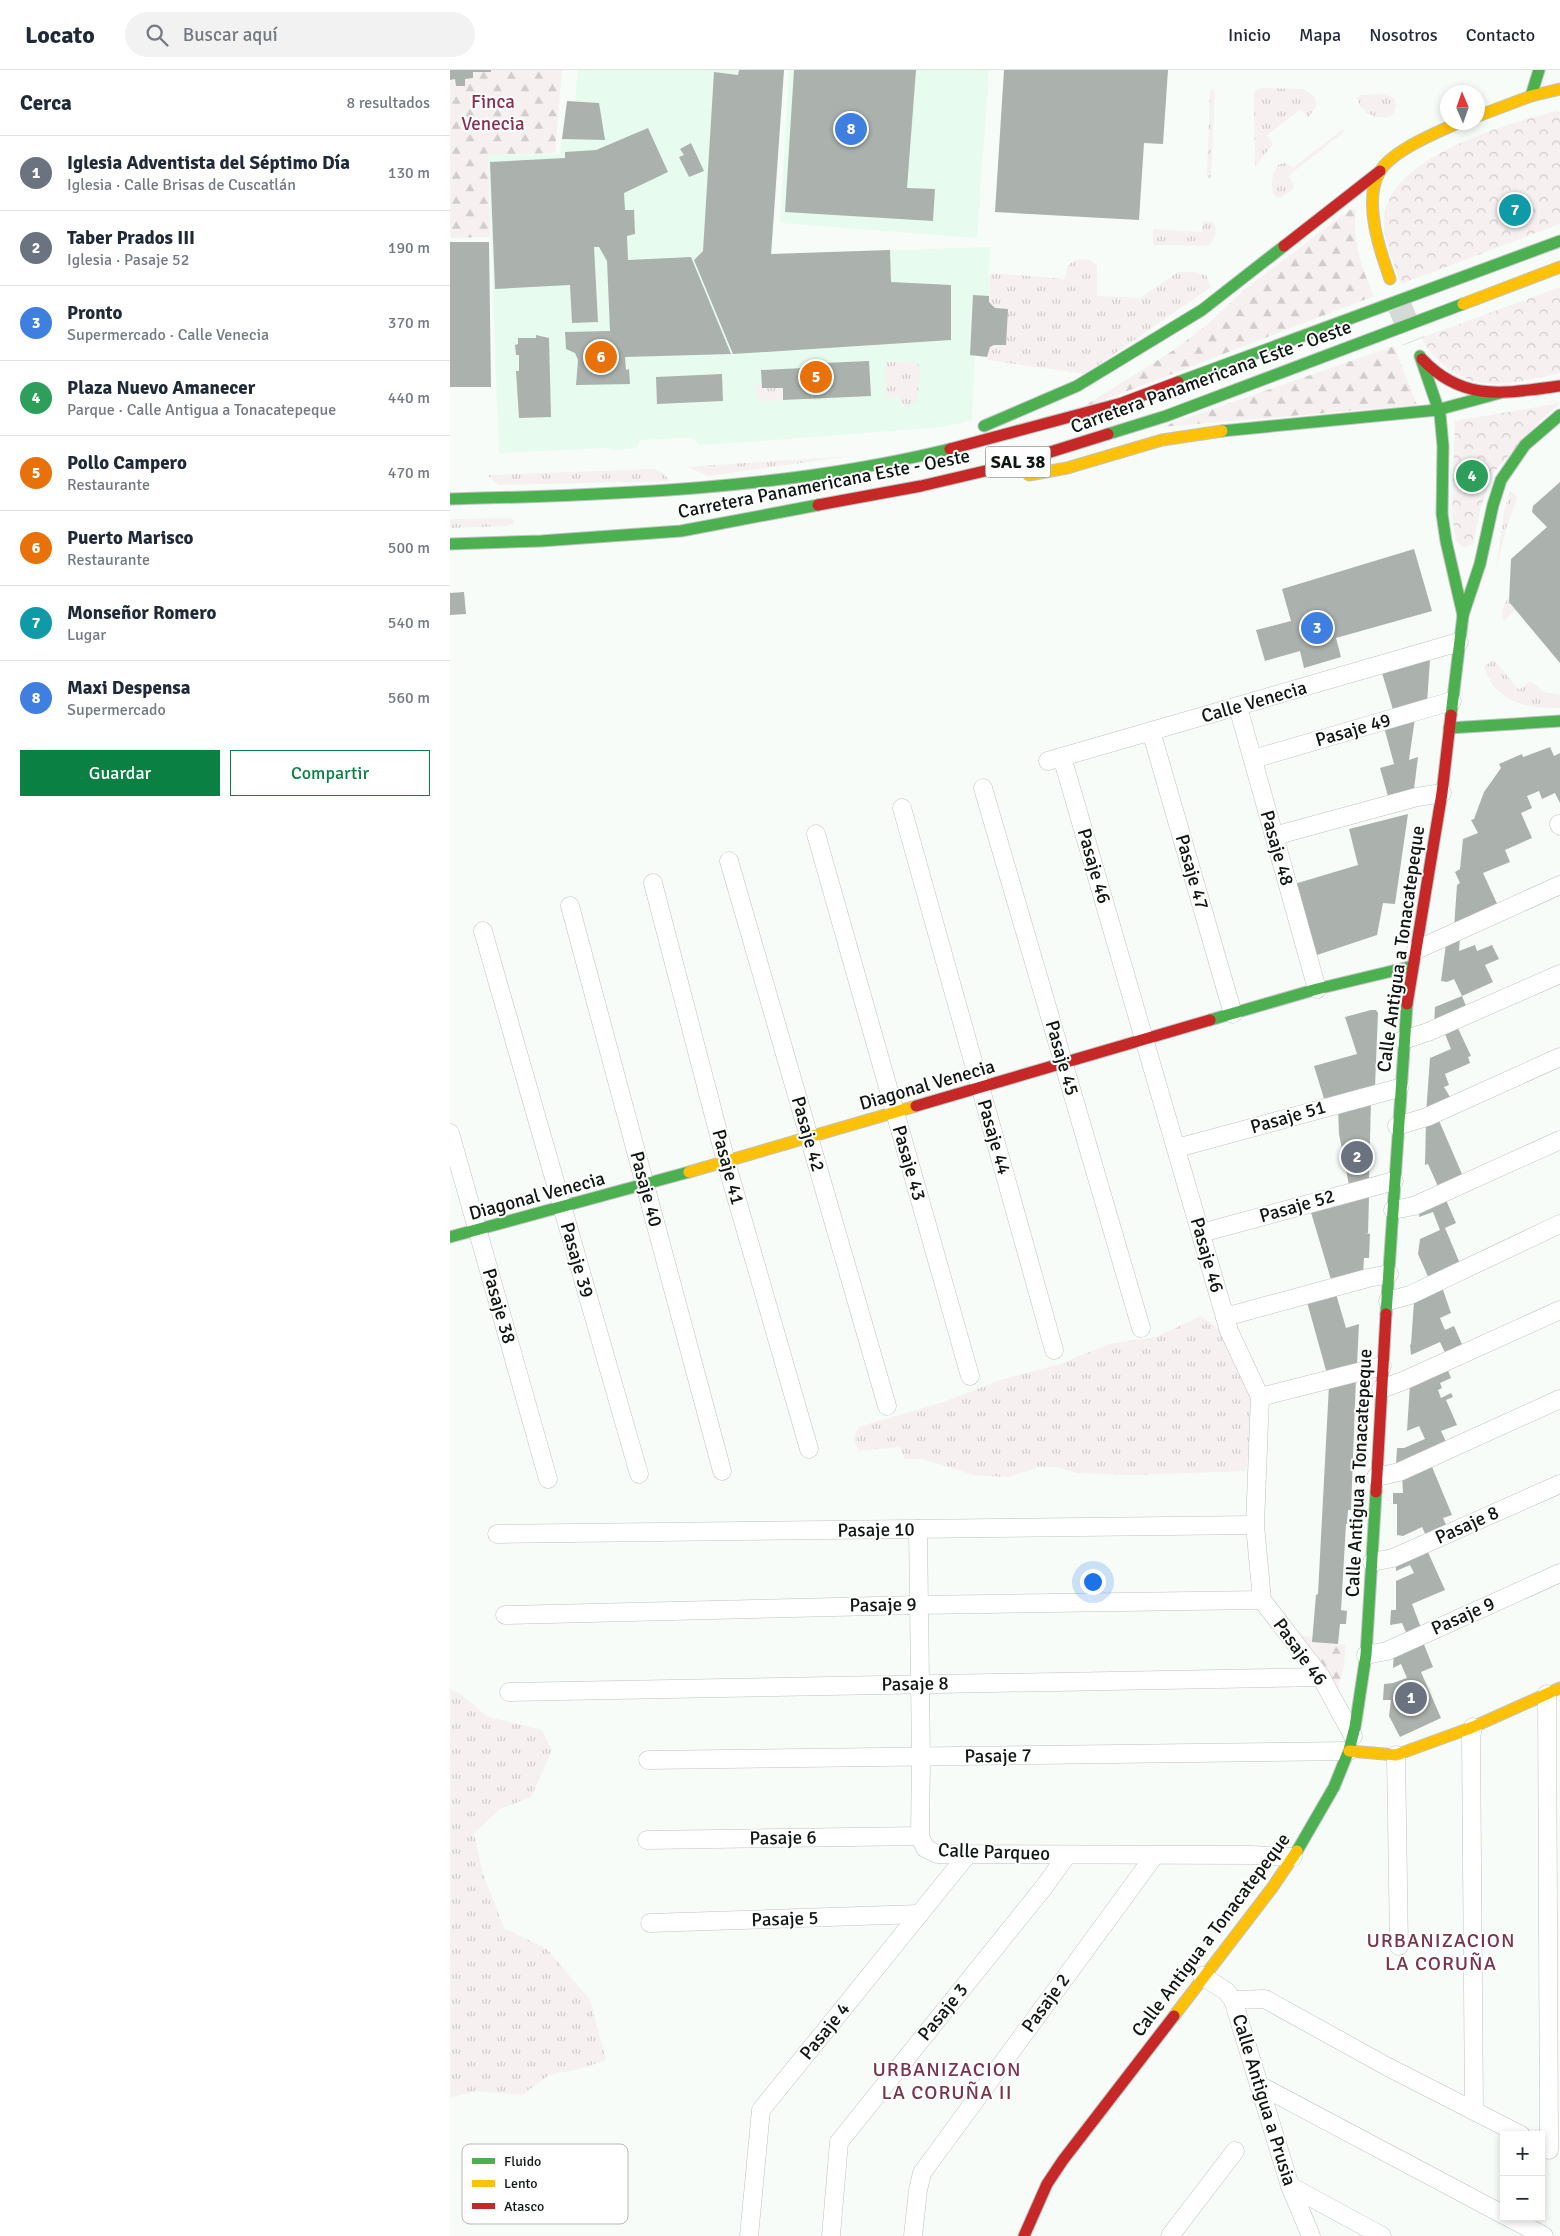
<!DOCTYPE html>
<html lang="es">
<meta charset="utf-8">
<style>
:root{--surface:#fff;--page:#f2f2f3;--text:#1f2937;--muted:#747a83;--line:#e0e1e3;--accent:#0b8043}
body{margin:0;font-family:Signika,sans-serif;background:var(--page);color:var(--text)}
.controls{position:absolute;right:15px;bottom:15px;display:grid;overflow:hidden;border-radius:0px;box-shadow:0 2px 8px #0003}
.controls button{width:45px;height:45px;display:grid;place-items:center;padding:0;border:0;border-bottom:1px solid var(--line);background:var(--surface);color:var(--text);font:25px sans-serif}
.compass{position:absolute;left:990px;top:15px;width:45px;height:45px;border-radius:50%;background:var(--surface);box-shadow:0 2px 8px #0003;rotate:358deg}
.you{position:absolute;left:642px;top:1511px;width:18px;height:18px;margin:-12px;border:4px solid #fff;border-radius:50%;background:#1a73e8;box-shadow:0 0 0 8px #1a73e833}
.badge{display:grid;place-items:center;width:32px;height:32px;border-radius:50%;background:var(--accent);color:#fff;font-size:16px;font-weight:700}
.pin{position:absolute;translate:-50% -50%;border:2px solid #fff;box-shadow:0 1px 5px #0006}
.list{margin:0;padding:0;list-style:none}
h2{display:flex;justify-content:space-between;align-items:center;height:65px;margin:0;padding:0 20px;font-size:21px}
h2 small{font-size:16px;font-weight:400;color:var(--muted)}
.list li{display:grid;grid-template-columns:32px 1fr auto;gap:15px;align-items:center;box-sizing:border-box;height:75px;padding:0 20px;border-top:1px solid var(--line)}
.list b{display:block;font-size:19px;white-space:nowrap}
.list p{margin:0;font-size:16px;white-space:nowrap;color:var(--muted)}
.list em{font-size:16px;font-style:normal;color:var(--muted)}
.actions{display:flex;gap:10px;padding:15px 20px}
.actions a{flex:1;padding:11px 0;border:1px solid var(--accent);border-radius:0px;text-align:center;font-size:18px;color:var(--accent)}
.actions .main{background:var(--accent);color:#fff}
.icon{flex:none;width:28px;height:28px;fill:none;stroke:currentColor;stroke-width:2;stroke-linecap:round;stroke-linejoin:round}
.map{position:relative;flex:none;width:1110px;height:2166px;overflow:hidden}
header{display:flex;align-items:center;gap:30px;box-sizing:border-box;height:70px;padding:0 25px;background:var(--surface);border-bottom:1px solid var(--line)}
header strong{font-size:24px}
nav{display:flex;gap:28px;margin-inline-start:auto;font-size:18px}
.search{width:350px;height:45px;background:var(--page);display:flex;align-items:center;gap:12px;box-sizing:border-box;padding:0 18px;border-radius:28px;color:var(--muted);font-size:19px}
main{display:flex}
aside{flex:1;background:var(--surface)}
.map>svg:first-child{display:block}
</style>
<header>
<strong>Locato</strong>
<div class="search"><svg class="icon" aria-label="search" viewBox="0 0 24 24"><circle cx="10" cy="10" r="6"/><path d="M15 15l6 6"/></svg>Buscar aquí</div>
<nav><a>Inicio</a><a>Mapa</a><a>Nosotros</a><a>Contacto</a></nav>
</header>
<main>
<aside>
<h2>Cerca<small>8 resultados</small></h2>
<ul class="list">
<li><span class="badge" style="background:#6b7280">1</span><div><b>Iglesia Adventista del Séptimo Día</b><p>Iglesia · Calle Brisas de Cuscatlán</p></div><em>130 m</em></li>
<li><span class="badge" style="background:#6b7280">2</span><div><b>Taber Prados III</b><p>Iglesia · Pasaje 52</p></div><em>190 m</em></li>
<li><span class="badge" style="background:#3f7fe0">3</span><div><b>Pronto</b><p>Supermercado · Calle Venecia</p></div><em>370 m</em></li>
<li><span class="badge" style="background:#2e9e5b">4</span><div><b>Plaza Nuevo Amanecer</b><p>Parque · Calle Antigua a Tonacatepeque</p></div><em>440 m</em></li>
<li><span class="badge" style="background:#e8710a">5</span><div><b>Pollo Campero</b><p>Restaurante</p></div><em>470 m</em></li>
<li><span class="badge" style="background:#e8710a">6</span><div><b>Puerto Marisco</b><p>Restaurante</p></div><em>500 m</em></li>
<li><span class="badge" style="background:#0f9aa8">7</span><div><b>Monseñor Romero</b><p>Lugar</p></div><em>540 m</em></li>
<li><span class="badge" style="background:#3f7fe0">8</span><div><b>Maxi Despensa</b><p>Supermercado</p></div><em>560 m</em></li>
</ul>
<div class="actions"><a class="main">Guardar</a><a>Compartir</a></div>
</aside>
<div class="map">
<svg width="1110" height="2166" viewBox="0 0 1110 2166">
<defs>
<pattern id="grass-tufts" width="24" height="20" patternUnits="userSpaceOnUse" patternTransform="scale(1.25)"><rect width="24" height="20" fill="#f6f0f0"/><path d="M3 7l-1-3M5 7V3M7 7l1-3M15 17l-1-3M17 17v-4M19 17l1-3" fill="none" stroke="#d2cdcd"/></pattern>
<pattern id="forest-firs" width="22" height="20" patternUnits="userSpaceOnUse" patternTransform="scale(1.25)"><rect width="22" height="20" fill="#f6f0f0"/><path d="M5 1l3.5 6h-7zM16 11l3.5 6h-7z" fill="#d2cdcd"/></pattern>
<pattern id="park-crowns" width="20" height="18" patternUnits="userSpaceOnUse" patternTransform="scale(1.25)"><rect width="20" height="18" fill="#f6f0f0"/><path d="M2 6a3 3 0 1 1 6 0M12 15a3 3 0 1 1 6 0" fill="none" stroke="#d2cdcd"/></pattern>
</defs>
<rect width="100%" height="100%" fill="#f7fcf9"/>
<g fill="#e8fbef">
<polygon points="128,0 334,0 322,184 540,177 537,287 525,285 522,350 493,357 298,372 249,375 242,368 190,370 187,378 179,379 163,380 158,378 49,383 38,85 110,84 117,31 125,32"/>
<polygon points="339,0 539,0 527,168 330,153"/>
</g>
<g fill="url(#grass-tufts)">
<polygon points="811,18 854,19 865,27 866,36 858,48 851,39 817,65 823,74 805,97 804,26 805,21"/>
<polygon points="762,20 765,21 761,107 759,108 757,107 760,21"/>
<path d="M910,25L932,24L944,28L946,37L943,45C931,53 911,43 907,29Z"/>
<path d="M893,59L895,61L838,106L844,114L843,119L830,128L824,125C820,116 822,101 829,94L837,93L843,98Z"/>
<path d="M753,151L763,152C768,161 765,170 758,176L703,175V159L752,162Z"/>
<path d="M632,189L640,190L647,196V226L690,228L728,202H744L756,205L761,217L635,304L537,290L545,238L539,232L540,203L615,209C617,196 618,191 632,189Z"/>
<polygon points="459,291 468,294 470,301 467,331 458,336 455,336 449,327 436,327 435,292"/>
<polygon points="312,314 312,318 333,318 333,330 312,331 307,328 304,315"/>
<polygon points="400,386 258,406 237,397"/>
<polygon points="204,399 213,403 220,411 49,415 37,405"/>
<polygon points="1060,421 1068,427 1057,455 1046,501 1054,442"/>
<polygon points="61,448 64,450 64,453 58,456 0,458 0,449"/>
<path d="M1059,526V532L1065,540L1054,551C1049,543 1055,533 1059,526Z"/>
<path d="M1044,590L1069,620L1080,611L1094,622L1110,625V638C1077,639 1044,632 1034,596Z"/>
<polygon points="751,1246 771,1261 784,1294 800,1313 804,1340 796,1401 684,1405 627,1403 607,1397 589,1397 558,1407 524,1405 472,1389 455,1389 450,1377 409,1381 404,1370 408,1357 491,1333 550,1310 610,1294 659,1274 706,1267"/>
<polygon points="0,1619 9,1623 38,1647 92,1660 102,1680 81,1727 50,1739 24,1763 33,1804 54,1858 97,1879 140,1930 156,1990 130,1999 99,2005 72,2025 28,2021 0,2027"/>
</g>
<g fill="url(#forest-firs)">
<polygon points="0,0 112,0 105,83 38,85 40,167 0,168"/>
<path d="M901,139H906C902,171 911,197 924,226L628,340L724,280L758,254L795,219Z"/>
<polygon points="944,276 967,335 711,357"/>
<polygon points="841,1565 863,1567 863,1572 895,1575 894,1595 885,1630"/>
</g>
<g fill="url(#park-crowns)">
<path d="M1107,41L1110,42V154L951,214C943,192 930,164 935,141C948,85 1058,53 1107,41Z"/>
<path d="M1110,217V303C1091,308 1051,316 1032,313C1007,309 983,290 971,268Z"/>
<polygon points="1110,333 1090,351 1042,404 1030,441 1023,475 1014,477 1006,472 1002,445 1005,351"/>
</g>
<g fill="#abb1ad">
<polygon points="0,0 41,0 41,2 23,2 23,8 15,9 15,16 6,16 5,9 0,10"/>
<polygon points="289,0 334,0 321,184 440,180 441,212 501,215 501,270 283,284 244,190 253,181 264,2 288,5"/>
<polygon points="344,0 466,0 457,118 485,119 483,151 335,142"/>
<polygon points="554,0 718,0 713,74 694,73 689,150 545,142"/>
<polygon points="117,31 149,33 155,70 112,69"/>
<polygon points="198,58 218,102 174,123 175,140 184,140 185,164 177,166 178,190 241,187 281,284 175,287 176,300 179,299 180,314 126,315 128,290 125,283 116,279 115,262 160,261 157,191 149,177 144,177 148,252 122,253 120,215 45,219 40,92 115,88 115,82 146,80"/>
<polygon points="241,73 254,101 239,107 229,87 234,85 230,79"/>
<polygon points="0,172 39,172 41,317 0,317"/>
<polygon points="523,225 539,226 539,232 545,238 558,239 556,275 544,275 540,277 537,287 520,285"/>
<polygon points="86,265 99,268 101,347 69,348 66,301 69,301 69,285 66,285 65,275 68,274 68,268 86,268"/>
<polygon points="419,291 421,326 333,330 333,318 312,318 311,300 375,297 374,293"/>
<polygon points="272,304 273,331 207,334 206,307"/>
<polygon points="1110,412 1110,593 1059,532 1061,489 1097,457 1082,442 1083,436"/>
<polygon points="964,479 982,541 886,568 891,587 854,598 850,581 815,591 806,560 841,551 832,519"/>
<polygon points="14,522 16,544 0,545 0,523"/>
<polygon points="980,590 977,633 944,643 932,603"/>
<polygon points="965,648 959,690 968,687 963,727 940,733 930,698 944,694 934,657"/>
<polygon points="1100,677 1104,686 1110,683 1110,733 1105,723 1092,729 1089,721 1077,726 1082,738 1071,743 1082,768 1055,780 1060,792 1033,803 1049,838 1004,858 1007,815 1010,813 1005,802 1010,799 1013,769 1028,763 1021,750 1024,749 1034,722 1051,698 1049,694 1072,684 1073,687"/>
<polygon points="958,744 945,834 933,833 927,865 861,887 841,815 908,795 899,759"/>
<polygon points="1010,868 1009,881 1025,875 1027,881 1042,875 1049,889 1035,895 1043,912 1012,926 1004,909 997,912 991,911 996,874"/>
<polygon points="1012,926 1018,941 984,956 985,937"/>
<polygon points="921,940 926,940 928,943 925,1017 875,1032 864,996 907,984 895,947"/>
<polygon points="1006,954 1021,986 1018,987 1020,993 995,1004 999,1015 994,1017 1003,1032 976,1044 980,988 1001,979 993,959"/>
<polygon points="921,1029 919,1110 899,1115 889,1064 888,1038"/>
<polygon points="987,1046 1015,1111 990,1121 978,1094 975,1095 976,1051"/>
<polygon points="919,1127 918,1163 915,1163 920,1164 919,1188 914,1188 913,1204 882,1213 860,1139 875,1135 876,1139"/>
<polygon points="996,1130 1006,1153 995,1158 1011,1196 980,1211 968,1184 970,1169 990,1160 983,1142 969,1147 970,1137"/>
<polygon points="992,1217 1001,1243 990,1248 995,1260 1004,1256 1015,1281 998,1289 990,1272 961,1285 960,1275 961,1274 964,1232 977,1227 976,1224"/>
<polygon points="886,1224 896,1258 909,1254 907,1295 877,1304 857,1232"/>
<polygon points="997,1298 1001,1308 990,1313 992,1318 988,1320 991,1328 1001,1323 1003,1327 996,1330 1007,1355 991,1361 999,1378 946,1395 947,1378 954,1378 975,1369 969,1356 957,1361 960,1314"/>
<polygon points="906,1308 901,1440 898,1440 897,1454 896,1454 891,1540 897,1541 896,1554 890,1554 888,1574 862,1572 866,1525 868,1524 879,1315"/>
<polygon points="980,1392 1002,1445 993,1448 998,1459 977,1468 972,1457 953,1466 947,1465 947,1434 943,1434 943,1423 953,1423 952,1404"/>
<polygon points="977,1480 995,1520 962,1534 973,1563 959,1569 952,1553 940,1555 941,1540 946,1540 946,1511 964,1503 960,1495 946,1501 946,1493"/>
<polygon points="973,1572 983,1597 971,1602 991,1648 950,1667 939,1646 941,1630 933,1630 934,1614 943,1613 957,1608 951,1594 943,1598 944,1581"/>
</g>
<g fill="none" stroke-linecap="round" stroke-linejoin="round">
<polyline stroke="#d4dad6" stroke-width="24" stroke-dasharray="24 12" stroke-linecap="butt" points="950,237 964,271"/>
<defs>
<g id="street">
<polyline points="788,637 867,919"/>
<polyline points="701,661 783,944"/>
<polyline points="612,687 779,1261 810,1327 805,1455 812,1530 871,1607 903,1666"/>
<polyline points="803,689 1002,631"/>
<polyline points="598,691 1009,572"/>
<polyline points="533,718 691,1258"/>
<polyline points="452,738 604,1280"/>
<polyline points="1109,754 1110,756"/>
<polyline points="366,764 520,1306"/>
<polyline points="824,766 967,727 992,723"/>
<polyline points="279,791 437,1336"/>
<polyline points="203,813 276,1092 359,1379"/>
<polyline points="120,836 272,1401"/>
<polyline points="33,861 189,1404"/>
<polyline points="966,880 1110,815"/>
<polyline points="953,970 978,962 1110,904"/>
<polyline points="947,1056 977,1047 1110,987"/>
<polyline points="0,1063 98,1409"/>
<polyline points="727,1078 949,1018"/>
<polyline points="943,1140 964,1136 1110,1070"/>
<polyline points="751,1163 944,1111"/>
<polyline points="938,1231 960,1225 1110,1154"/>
<polyline points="775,1247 918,1208 939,1204"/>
<polyline points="931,1319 953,1311 1110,1240"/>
<polyline points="810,1327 932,1296"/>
<polyline points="926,1407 949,1402 1110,1329"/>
<polyline points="468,1459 471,1688 470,1766 475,1778 487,1784 801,1785 843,1787"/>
<polyline points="47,1464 805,1455"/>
<polyline points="922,1492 943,1488 1110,1414"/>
<polyline points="55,1545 468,1535 812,1530"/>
<polyline points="916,1585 937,1581 1110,1503"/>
<polyline points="59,1622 871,1607"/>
<polyline points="1097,1624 1099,2080"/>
<polyline points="1023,1657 1021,1668 1024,2040"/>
<polyline points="946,1685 949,1876"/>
<polyline points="198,1690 899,1681"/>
<polyline points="197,1770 470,1766"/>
<polyline points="200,1853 470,1844"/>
<polyline points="752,1906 776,1921 783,1930 840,2116 861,2166"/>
<polyline points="783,1930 815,1929 936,1996 1071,2065"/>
<polyline points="809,2015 1054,2145"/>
<polyline points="840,2116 932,2166"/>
<polyline points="1058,2147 1094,2166"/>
<polyline points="299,2166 311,2040 518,1784"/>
<polyline points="381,2166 389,2072 594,1817 617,1785"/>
<polyline points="463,2166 468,2120 472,2103 705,1785"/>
<polyline points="720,2166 785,2081"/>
</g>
<g id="fast">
<polyline points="1081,26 1089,0"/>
<polyline points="970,286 990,344 993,376 992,444 996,471 1013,545"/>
<polyline points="728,312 1110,171"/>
<polyline points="534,356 627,316 752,240 834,176"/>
<polyline points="772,361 987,340 1050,323"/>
<polyline points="658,364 716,346 1013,234"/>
<path d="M0,429C167,425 337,419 500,379"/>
<polyline points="0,474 91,471 231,461 368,435"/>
<polyline points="1001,645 1013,545 1030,494 1043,435 1051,410 1075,375 1110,345"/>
<polyline points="999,658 1110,651"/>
<polyline points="760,950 867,919 963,896"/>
<polyline points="0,1167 239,1102"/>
<polyline points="936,1244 957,934"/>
<polyline points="847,1781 884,1717 899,1680 905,1657 916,1585 926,1422"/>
</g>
<g id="slow">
<polyline points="1028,46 1081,26 1110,19"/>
<path d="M940,209C930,181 913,132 929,103C940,81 988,62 1010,52"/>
<polyline points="1013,234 1110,197"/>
<polyline points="579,405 617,398 712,370 772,361"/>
<polyline points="239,1102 466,1036"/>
<polyline points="899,1681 946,1685 1023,1657 1110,1618"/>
<polyline points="724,1946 822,1818 847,1781"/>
</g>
<g id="jam">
<polyline points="834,176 930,101"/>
<path d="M972,289C1014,333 1055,323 1110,316"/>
<polyline points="500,379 672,333 728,312"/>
<polyline points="368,435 471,416 552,397 658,364"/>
<polyline points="957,934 992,723 1001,645"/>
<polyline points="466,1036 760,950"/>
<polyline points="926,1422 936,1244"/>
<polyline points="574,2166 597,2114 613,2090 724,1946"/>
</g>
</defs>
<use href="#street" stroke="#bec4c0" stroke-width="19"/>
<use href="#fast" stroke="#bec4c0" stroke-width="13"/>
<use href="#slow" stroke="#bec4c0" stroke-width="13"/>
<use href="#jam" stroke="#bec4c0" stroke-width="13"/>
<use href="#street" stroke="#fefffe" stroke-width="18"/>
<use href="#fast" stroke="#4caf50" stroke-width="11"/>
<use href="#slow" stroke="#ffc107" stroke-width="11"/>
<use href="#jam" stroke="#c62828" stroke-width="11"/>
</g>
<g text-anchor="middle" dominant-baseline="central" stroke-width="4" stroke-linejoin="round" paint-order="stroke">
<rect fill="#fff" stroke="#575d59" stroke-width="1" x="535.5" y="376.5" width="65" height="31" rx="4"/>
<g font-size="18" font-weight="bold" fill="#0f1712">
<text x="568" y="392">SAL 38</text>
</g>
<g font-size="19" fill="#892e51" stroke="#fff">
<text x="43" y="32">Finca<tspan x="43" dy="22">Venecia</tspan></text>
</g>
<g font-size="19" fill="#0f1712" stroke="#fff">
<text transform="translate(761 307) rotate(-20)">Carretera Panamericana Este - Oeste</text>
<text transform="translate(374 414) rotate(-11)">Carretera Panamericana Este - Oeste</text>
<text transform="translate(804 632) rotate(-16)">Calle Venecia</text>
<text transform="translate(903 660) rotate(-16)">Pasaje 49</text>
<text transform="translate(827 778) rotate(74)">Pasaje 48</text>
<text transform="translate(644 796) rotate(74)">Pasaje 46</text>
<text transform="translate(742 802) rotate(74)">Pasaje 47</text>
<text transform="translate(951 879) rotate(-82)">Calle Antigua a Tonacatepeque</text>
<text transform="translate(612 988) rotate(74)">Pasaje 45</text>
<text transform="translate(477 1015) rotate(-16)">Diagonal Venecia</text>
<text transform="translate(838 1047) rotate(-16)">Pasaje 51</text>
<text transform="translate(358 1064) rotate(74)">Pasaje 42</text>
<text transform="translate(544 1067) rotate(74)">Pasaje 44</text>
<text transform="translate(459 1093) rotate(74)">Pasaje 43</text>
<text transform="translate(278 1097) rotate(75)">Pasaje 41</text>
<text transform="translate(196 1119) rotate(75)">Pasaje 40</text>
<text transform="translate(87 1126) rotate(-15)">Diagonal Venecia</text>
<text transform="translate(847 1136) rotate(-16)">Pasaje 52</text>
<text transform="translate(757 1185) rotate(74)">Pasaje 46</text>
<text transform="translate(127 1190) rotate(74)">Pasaje 39</text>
<text transform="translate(49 1236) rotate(74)">Pasaje 38</text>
<text transform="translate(909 1403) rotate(-87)">Calle Antigua a Tonacatepeque</text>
<text transform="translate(1017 1455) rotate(-24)">Pasaje 8</text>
<text transform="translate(426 1460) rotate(-1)">Pasaje 10</text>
<text transform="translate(433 1535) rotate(-1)">Pasaje 9</text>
<text transform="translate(1013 1546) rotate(-24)">Pasaje 9</text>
<text transform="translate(850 1582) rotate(54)">Pasaje 46</text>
<text transform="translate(465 1614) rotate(-1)">Pasaje 8</text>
<text transform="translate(548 1686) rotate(-1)">Pasaje 7</text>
<text transform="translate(333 1768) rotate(-1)">Pasaje 6</text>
<text transform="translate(544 1782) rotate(2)">Calle Parqueo</text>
<text transform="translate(335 1849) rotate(-2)">Pasaje 5</text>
<text transform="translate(761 1865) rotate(-53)">Calle Antigua a Tonacatepeque</text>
<text transform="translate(596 1933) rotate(-54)">Pasaje 2</text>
<text transform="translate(493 1942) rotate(-51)">Pasaje 3</text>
<text transform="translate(375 1961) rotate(-51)">Pasaje 4</text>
<text transform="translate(814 2030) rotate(73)">Calle Antigua a Prusia</text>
</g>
<g font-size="20" letter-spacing="1" fill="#7a354d" stroke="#fff">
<text x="991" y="1870">URBANIZACION<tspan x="991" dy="23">LA CORUÑA</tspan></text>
<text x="497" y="1999">URBANIZACION<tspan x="497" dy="23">LA CORUÑA II</tspan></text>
</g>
</g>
<rect x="12" y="2074" width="166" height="80" rx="8" fill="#fff" stroke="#b7b9b8" stroke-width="1"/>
<rect x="22" y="2088" width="23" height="6" fill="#4caf50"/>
<rect x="22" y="2110" width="23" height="7" fill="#ffc107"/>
<rect x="22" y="2133" width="23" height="6" fill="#c62828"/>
<g font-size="14" fill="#0f1712">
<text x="54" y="2096">Fluido</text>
<text x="54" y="2118">Lento</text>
<text x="54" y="2141">Atasco</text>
</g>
</svg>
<div class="controls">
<button>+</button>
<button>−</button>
</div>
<svg class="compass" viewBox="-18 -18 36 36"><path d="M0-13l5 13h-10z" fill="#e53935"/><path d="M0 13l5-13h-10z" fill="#747a83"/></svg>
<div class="you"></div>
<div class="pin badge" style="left:961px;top:1628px;background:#6b7280">1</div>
<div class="pin badge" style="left:907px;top:1087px;background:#6b7280">2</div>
<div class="pin badge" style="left:867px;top:558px;background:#3f7fe0">3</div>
<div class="pin badge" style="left:1022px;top:406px;background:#2e9e5b">4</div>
<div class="pin badge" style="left:366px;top:307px;background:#e8710a">5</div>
<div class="pin badge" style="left:151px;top:287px;background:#e8710a">6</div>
<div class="pin badge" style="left:1065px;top:140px;background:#0f9aa8">7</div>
<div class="pin badge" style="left:401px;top:59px;background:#3f7fe0">8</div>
</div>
</main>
